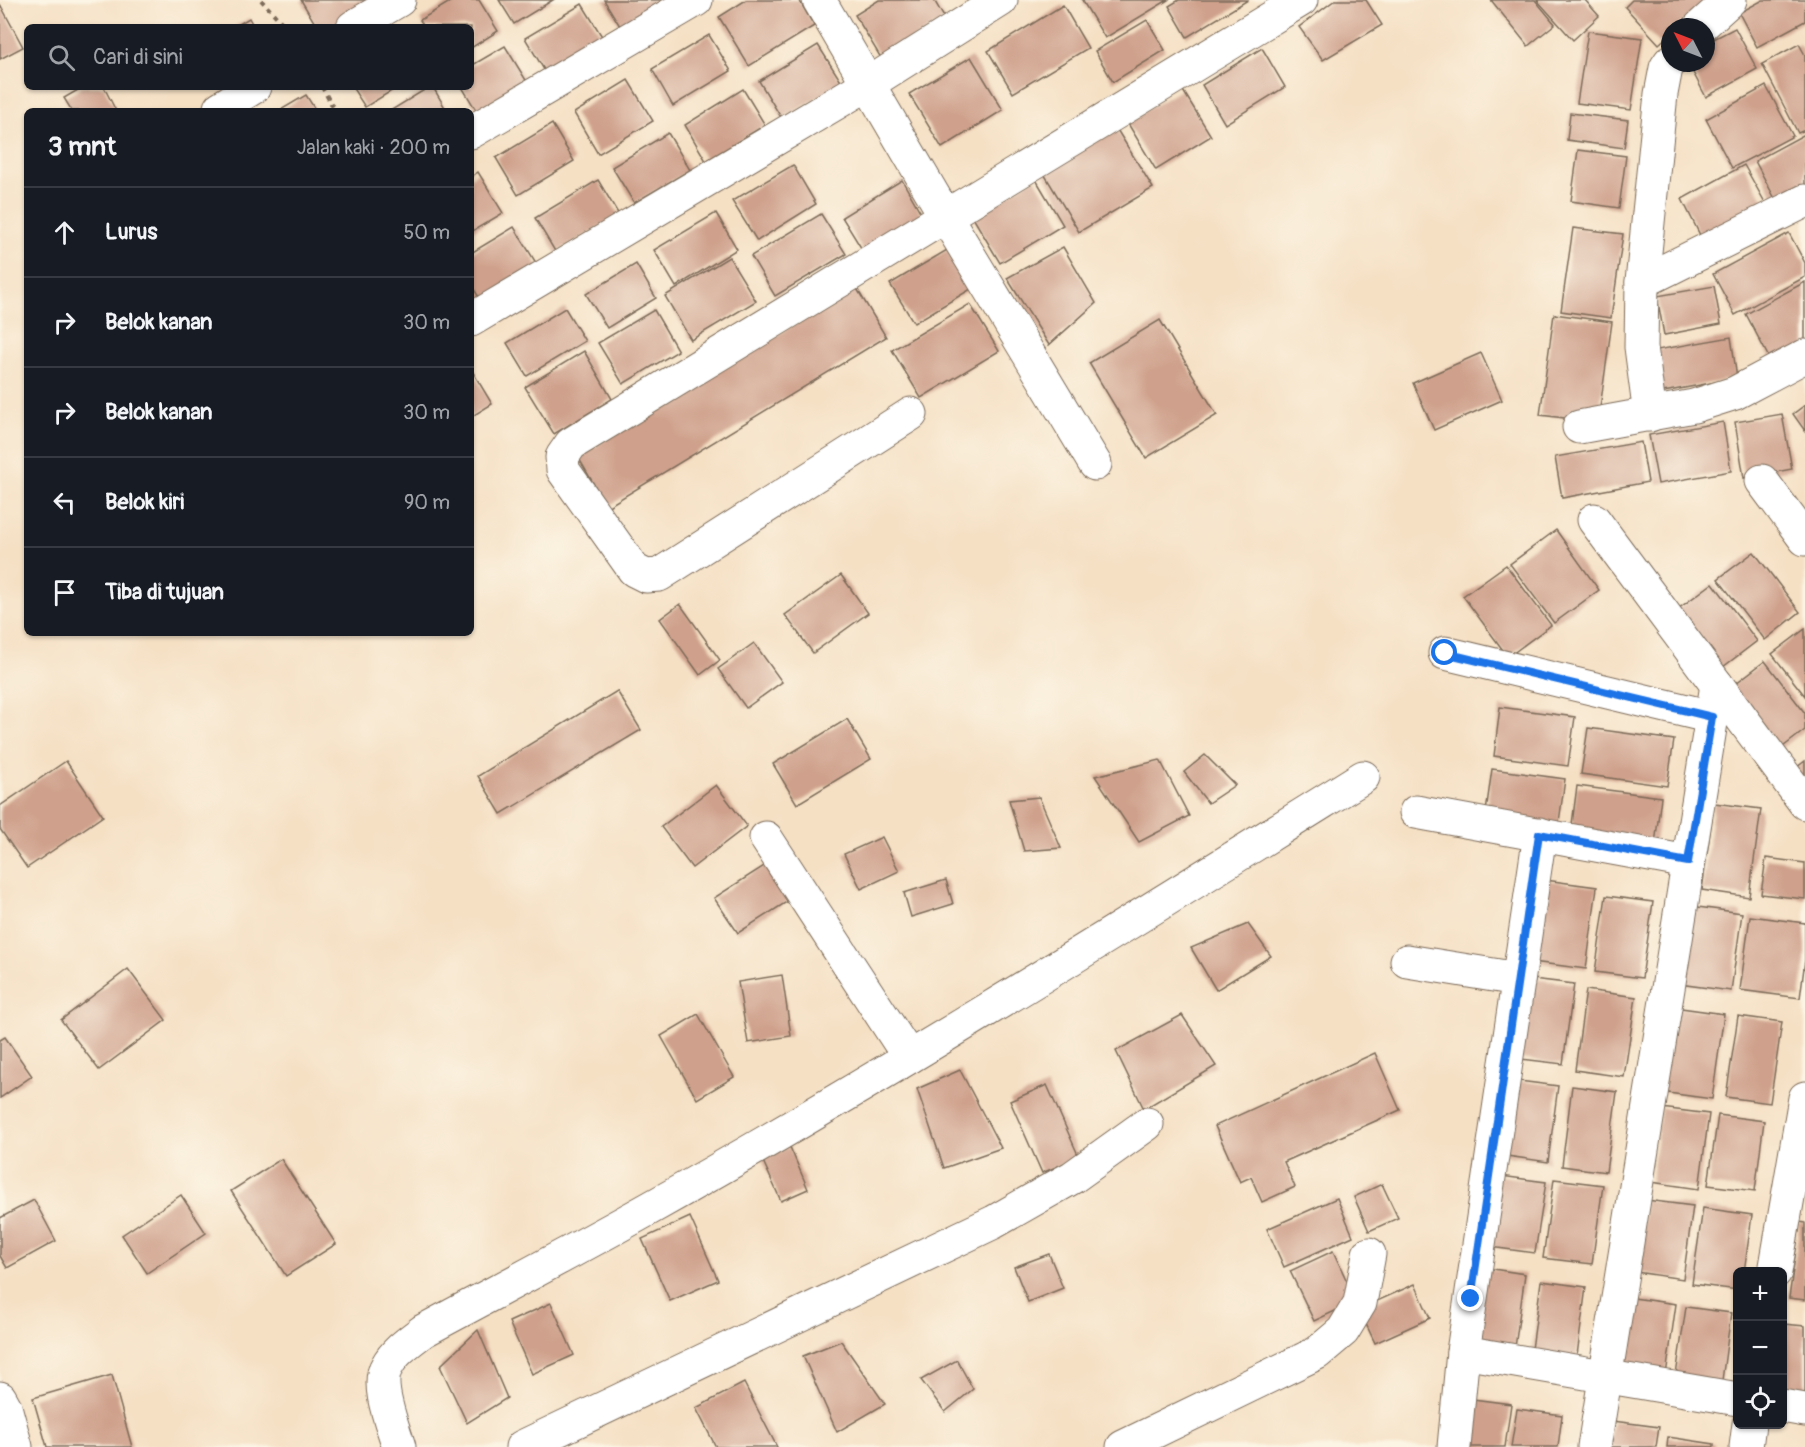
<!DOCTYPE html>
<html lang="id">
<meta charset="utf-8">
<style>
:root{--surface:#171b24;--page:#242831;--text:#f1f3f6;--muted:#9ea1a6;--line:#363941}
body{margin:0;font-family:Pangolin,sans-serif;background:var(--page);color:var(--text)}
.controls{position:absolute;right:18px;bottom:18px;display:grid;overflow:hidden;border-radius:9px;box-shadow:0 2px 4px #0004}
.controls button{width:54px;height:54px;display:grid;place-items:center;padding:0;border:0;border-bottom:2px solid var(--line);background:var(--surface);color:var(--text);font:30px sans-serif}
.compass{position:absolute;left:1661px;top:18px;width:54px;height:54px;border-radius:50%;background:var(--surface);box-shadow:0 2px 4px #0004;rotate:312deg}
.stop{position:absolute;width:18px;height:18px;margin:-14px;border:4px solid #1a73e8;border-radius:50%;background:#fff}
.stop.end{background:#1a73e8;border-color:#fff;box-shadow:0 2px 6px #0008}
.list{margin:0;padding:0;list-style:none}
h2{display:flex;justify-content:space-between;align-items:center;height:78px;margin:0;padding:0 24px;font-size:26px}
h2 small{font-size:20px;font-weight:400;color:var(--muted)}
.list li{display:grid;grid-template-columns:39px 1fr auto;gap:18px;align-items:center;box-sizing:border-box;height:90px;padding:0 24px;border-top:2px solid var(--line)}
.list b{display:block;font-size:22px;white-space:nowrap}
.list em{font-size:20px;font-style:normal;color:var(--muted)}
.icon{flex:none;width:33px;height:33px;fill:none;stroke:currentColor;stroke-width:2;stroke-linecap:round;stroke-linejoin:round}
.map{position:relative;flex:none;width:1805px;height:1447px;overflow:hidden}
.search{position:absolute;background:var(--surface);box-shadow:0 2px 4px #0004;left:24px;top:24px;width:450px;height:66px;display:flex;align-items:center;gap:15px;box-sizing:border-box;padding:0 21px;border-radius:9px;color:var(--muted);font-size:22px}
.panel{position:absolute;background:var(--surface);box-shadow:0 2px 4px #0004;left:24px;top:108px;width:450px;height:528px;border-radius:9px}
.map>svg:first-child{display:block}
</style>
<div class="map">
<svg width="1805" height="1447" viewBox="0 0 1805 1447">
<rect width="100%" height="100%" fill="#fcf5e5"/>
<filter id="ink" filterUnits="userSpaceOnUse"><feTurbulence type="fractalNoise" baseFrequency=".0167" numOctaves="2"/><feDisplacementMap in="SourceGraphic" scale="12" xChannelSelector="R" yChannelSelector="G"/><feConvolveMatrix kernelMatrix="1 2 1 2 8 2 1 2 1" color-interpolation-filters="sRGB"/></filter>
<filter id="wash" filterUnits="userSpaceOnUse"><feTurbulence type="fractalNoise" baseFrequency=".008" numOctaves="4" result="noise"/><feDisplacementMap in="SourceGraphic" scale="24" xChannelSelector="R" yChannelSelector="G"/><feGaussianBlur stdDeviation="1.35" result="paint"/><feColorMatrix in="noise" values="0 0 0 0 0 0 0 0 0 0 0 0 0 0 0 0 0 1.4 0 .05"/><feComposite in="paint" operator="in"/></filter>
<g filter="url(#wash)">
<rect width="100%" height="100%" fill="#f5e0c4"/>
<g id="blocks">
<g fill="#cfa18c">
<polygon points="301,0 375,0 341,27 317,27"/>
<polygon points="453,0 479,0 498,31 471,48 471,27 424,27 420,20"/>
<polygon points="499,0 553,0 514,24"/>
<polygon points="604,0 684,0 626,36"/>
<polygon points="746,0 799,0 814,26 749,66 719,17"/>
<polygon points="879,0 934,0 945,19 881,58 855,15"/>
<polygon points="1082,0 1168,0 1105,38"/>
<polygon points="1179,0 1248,0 1187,37 1169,6"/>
<polygon points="1335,0 1366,0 1382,25 1323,60 1299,27"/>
<polygon points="1491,0 1535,0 1555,24 1528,46"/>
<polygon points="1537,0 1585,0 1599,16 1573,40"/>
<polygon points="1632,0 1707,0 1677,27 1670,27 1670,34 1659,44 1625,7"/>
<polygon points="1763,0 1805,0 1805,21 1757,47 1739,13"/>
<polygon points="0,4 23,47 0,59"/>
<polygon points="582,4 606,43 549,78 525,38"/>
<polygon points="1063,5 1088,48 1013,93 988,51"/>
<polygon points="249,18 254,27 234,27"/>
<polygon points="1147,20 1165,50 1113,82 1095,51"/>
<polygon points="1735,28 1757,69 1706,97 1688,63 1706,63 1706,43"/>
<polygon points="1588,31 1642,38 1631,110 1577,103"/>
<polygon points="709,35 731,71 673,106 652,69"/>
<polygon points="1799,44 1805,55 1805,130 1798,133 1762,64"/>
<polygon points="818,45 842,83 782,119 759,81"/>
<polygon points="505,46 532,90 482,120 462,87 471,87 471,66"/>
<polygon points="1262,48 1285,87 1225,124 1202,85"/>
<polygon points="971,57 1003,110 942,148 909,94"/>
<polygon points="628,80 653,121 598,154 574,113"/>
<polygon points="1766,86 1793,136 1732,168 1706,119"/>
<polygon points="83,87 104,87 116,111 72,111 64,98"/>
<polygon points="352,87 398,87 365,107"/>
<polygon points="429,87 433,87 447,111 390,111"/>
<polygon points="743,89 765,125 706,161 685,125"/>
<polygon points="1182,89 1211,136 1156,170 1127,122"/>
<polygon points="306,95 316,111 279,111"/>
<polygon points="1570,113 1628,120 1624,148 1567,140"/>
<polygon points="552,124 574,161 518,195 496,158"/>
<polygon points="1116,128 1153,188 1079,232 1043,172"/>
<polygon points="668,133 690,170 634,203 612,167"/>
<polygon points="1805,134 1805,195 1780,208 1755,161"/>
<polygon points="1578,150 1626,156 1619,208 1571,201"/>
<polygon points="793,165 816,204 757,241 732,201"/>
<polygon points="1744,165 1767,206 1703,241 1682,199"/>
<polygon points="478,172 503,213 471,232 471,177"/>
<polygon points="1035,178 1063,225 1000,263 972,216"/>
<polygon points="598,180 619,215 556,253 535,218"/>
<polygon points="902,180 922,215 863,251 842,217"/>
<polygon points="716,213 737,249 676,287 654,250"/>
<polygon points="821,214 846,254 775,296 751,256"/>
<polygon points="514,227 541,271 484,306 471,284 471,253"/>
<polygon points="1573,228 1623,234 1611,318 1561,311"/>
<polygon points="1789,233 1805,263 1805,277 1735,315 1713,274"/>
<polygon points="1063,247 1096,303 1049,345 1007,278"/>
<polygon points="947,250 971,289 914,323 890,284"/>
<polygon points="729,257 756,301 691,340 665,296"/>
<polygon points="636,264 656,298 607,328 586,294"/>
<polygon points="1805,282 1805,355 1776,371 1746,314"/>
<polygon points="1714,286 1721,324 1664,335 1657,296"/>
<polygon points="856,287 886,337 607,507 578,457"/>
<polygon points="970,304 999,351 921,398 892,350"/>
<polygon points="565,308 585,341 527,376 507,343"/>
<polygon points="654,310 678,351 623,384 598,343"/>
<polygon points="1554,314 1612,322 1598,422 1540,415"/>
<polygon points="1160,320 1217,415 1146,458 1089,363"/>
<polygon points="1731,337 1737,378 1658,393 1651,351"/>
<polygon points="584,351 612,399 554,434 525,387"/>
<polygon points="1481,353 1502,400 1434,430 1413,383"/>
<polygon points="471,369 492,404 471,417"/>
<polygon points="1805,405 1805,431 1793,414"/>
<polygon points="1782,414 1792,469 1744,478 1735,422"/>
<polygon points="1723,422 1731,471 1658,484 1649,435"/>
<polygon points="1641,442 1648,482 1562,498 1555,457"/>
<polygon points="1556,530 1599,590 1554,623 1510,564"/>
<polygon points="1754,552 1800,612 1765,640 1718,579"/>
<polygon points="1506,565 1551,625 1508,657 1463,596"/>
<polygon points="841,575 868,613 813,653 785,615"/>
<polygon points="1713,583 1757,641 1719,670 1674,612"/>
<polygon points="680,604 720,660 700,675 660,619"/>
<polygon points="1805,629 1805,696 1772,654"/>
<polygon points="754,643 782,682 746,708 718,669"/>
<polygon points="1765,661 1805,713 1805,730 1775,753 1727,690"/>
<polygon points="617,691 641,730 501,814 478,776"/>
<polygon points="1500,707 1575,717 1568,766 1494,756"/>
<polygon points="847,719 871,759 797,804 773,764"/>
<polygon points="1588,728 1674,740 1667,786 1581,774"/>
<polygon points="1205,755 1235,785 1208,803 1184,772"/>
<polygon points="1160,760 1189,816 1139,842 1095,776"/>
<polygon points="66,761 103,816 27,868 0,829 0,806"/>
<polygon points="1805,761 1805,796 1788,774"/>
<polygon points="1492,769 1565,779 1558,829 1485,819"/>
<polygon points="716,785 747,826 692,868 661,827"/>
<polygon points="1577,786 1661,797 1655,844 1571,832"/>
<polygon points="1039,797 1061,848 1024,851 1009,800"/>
<polygon points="1714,803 1761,809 1749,897 1702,890"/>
<polygon points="882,837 899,871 861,889 844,854"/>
<polygon points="1766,858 1805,863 1805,899 1761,894"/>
<polygon points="772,861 796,896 738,933 714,898"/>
<polygon points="946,880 953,904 911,917 904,893"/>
<polygon points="1545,880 1597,887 1586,969 1533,962"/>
<polygon points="1606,896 1653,902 1642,978 1595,972"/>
<polygon points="1690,906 1742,913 1731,991 1679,984"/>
<polygon points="1750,916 1805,923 1805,960 1800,998 1740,990"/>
<polygon points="1248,924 1271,956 1216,990 1191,948"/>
<polygon points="128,969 166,1020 99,1070 61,1020"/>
<polygon points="782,975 791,1036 748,1043 738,982"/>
<polygon points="1524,978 1574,984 1563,1064 1513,1058"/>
<polygon points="1586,990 1636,997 1624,1077 1575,1070"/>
<polygon points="1674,1007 1724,1014 1712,1099 1661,1092"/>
<polygon points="698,1014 734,1077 697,1099 661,1036"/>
<polygon points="1182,1015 1216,1066 1144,1109 1116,1051"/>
<polygon points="1738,1016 1782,1022 1770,1103 1726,1097"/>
<polygon points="5,1037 32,1076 0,1098 0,1040"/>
<polygon points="1375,1053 1400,1110 1284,1162 1295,1187 1262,1202 1251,1177 1240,1182 1215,1126"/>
<polygon points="960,1070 1001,1148 944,1168 917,1089"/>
<polygon points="1511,1080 1558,1086 1548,1162 1500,1155"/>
<polygon points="1047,1085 1079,1157 1042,1173 1010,1101"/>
<polygon points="1572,1086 1617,1092 1606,1172 1562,1166"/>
<polygon points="1661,1108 1709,1114 1699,1189 1651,1182"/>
<polygon points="1718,1115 1764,1121 1755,1191 1708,1185"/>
<polygon points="790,1147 808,1189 781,1201 762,1159"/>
<polygon points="281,1159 336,1244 286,1276 231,1191"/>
<polygon points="1493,1175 1546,1182 1535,1253 1483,1246"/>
<polygon points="1554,1179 1603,1185 1592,1264 1543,1258"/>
<polygon points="1382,1184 1398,1218 1369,1231 1354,1197"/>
<polygon points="181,1195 206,1233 147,1273 122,1235"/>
<polygon points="1337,1198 1353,1236 1284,1267 1267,1229"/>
<polygon points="34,1200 56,1241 7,1268 0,1256 0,1218"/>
<polygon points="1646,1200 1693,1206 1683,1279 1636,1272"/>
<polygon points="1703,1208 1752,1215 1744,1272 1738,1272 1738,1290 1692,1284"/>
<polygon points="690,1217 718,1280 670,1301 642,1239"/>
<polygon points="1800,1222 1805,1223 1805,1300 1789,1298"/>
<polygon points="1333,1251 1356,1301 1314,1321 1290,1271"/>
<polygon points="1049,1254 1063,1288 1028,1302 1014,1267"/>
<polygon points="1480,1267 1525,1274 1514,1355 1468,1349"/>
<polygon points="1541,1281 1586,1287 1576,1363 1531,1357"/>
<polygon points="1415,1284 1430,1318 1375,1343 1359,1309"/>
<polygon points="1626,1297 1676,1304 1665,1382 1615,1375"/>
<polygon points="551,1303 574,1355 532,1374 509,1322"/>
<polygon points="1686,1307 1731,1313 1721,1388 1675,1382"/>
<polygon points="1783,1324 1805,1326 1805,1403 1782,1400"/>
<polygon points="478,1330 507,1398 467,1423 440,1366"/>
<polygon points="841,1341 885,1404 837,1432 803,1356"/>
<polygon points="957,1360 973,1389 945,1412 921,1380"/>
<polygon points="112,1375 132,1447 47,1447 33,1398"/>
<polygon points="744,1383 777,1447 716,1447 696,1408"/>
<polygon points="1465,1398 1511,1404 1505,1447 1458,1447"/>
<polygon points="1517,1409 1562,1415 1558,1447 1511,1447"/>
<polygon points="1613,1421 1659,1427 1656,1447 1609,1447"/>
<polygon points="1668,1437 1714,1444 1714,1447 1667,1447"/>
</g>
</g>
</g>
<g filter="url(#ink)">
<use href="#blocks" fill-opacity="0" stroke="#7c6a58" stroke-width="1.5"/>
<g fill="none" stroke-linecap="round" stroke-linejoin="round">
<defs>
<g id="minor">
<polyline points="819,0 946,217 1095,464"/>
<polyline points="353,27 399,0"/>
<polyline points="1700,27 1730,0"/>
<polyline points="220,108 254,87"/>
<polyline points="471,132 696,0"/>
<polyline points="1642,282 1805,201"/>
<polyline points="471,320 868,84 1001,0"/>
<polyline points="911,414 659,575 646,576 634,570 563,470 562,457 571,444 1301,0"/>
<polyline points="1650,415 1641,347 1642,282 1661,94 1666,68 1670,62"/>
<polyline points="1579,427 1694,406 1735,393 1805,356"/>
<polyline points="1762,481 1805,539"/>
<polyline points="1594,520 1805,803"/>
<polyline points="1445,653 1712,717"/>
<polyline points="1416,812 1688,862"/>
<polyline points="1540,834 1463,1352 1738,1399"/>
<polyline points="766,838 909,1057"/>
<polyline points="1407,961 1518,979"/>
<polyline points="1775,1272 1805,1098"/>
<polyline points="0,1398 5,1407 16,1447"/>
<polyline points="1782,1406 1805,1410"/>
<path d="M399,1447C393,1426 375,1385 387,1366C395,1351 410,1341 423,1331C497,1291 572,1252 645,1211C889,1074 1126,925 1363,777"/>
<polyline points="522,1447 994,1222 1073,1177 1147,1124"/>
<polyline points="1123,1447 1317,1353 1343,1331 1360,1303 1369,1254"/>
<polyline points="1454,1447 1463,1352"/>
<polyline points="1594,1447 1717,685"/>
<polyline points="1746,1447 1749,1424"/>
</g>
</defs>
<use href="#minor" stroke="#7c6a58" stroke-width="35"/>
<g stroke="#7c6a58" stroke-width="4" stroke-dasharray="4.5 4.5" stroke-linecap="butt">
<polyline points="261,0 286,27"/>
<polyline points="322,87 335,111"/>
</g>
<use href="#minor" stroke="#fff" stroke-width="33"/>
</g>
</g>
<g fill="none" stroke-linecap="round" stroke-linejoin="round" filter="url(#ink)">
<polyline stroke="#1a73e8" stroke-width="8" points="1445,653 1712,717 1688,862 1539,834 1471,1299"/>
</g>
</svg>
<div class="controls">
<button>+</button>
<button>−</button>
<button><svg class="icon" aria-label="locate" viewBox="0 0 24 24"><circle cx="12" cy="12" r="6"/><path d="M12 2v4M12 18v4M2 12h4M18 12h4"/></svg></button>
</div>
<svg class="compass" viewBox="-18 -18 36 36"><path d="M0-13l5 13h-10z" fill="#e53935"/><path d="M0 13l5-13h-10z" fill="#9ea1a6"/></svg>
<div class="stop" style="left:1445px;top:653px"></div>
<div class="stop end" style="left:1471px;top:1299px"></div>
<div class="search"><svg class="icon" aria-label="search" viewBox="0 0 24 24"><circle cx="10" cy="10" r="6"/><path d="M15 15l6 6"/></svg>Cari di sini</div>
<section class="panel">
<h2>3 mnt<small>Jalan kaki · 200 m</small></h2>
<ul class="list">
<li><svg class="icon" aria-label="ahead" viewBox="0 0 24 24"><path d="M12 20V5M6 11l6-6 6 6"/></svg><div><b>Lurus</b></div><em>50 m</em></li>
<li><svg class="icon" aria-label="right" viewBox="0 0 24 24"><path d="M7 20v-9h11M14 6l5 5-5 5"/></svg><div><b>Belok kanan</b></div><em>30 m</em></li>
<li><svg class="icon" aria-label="right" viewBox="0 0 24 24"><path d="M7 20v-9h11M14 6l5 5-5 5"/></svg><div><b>Belok kanan</b></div><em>30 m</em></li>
<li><svg class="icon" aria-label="left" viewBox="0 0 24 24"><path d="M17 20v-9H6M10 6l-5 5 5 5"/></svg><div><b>Belok kiri</b></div><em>90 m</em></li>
<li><svg class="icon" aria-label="arrive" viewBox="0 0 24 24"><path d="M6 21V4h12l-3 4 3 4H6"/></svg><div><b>Tiba di tujuan</b></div></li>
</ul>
</section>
</div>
